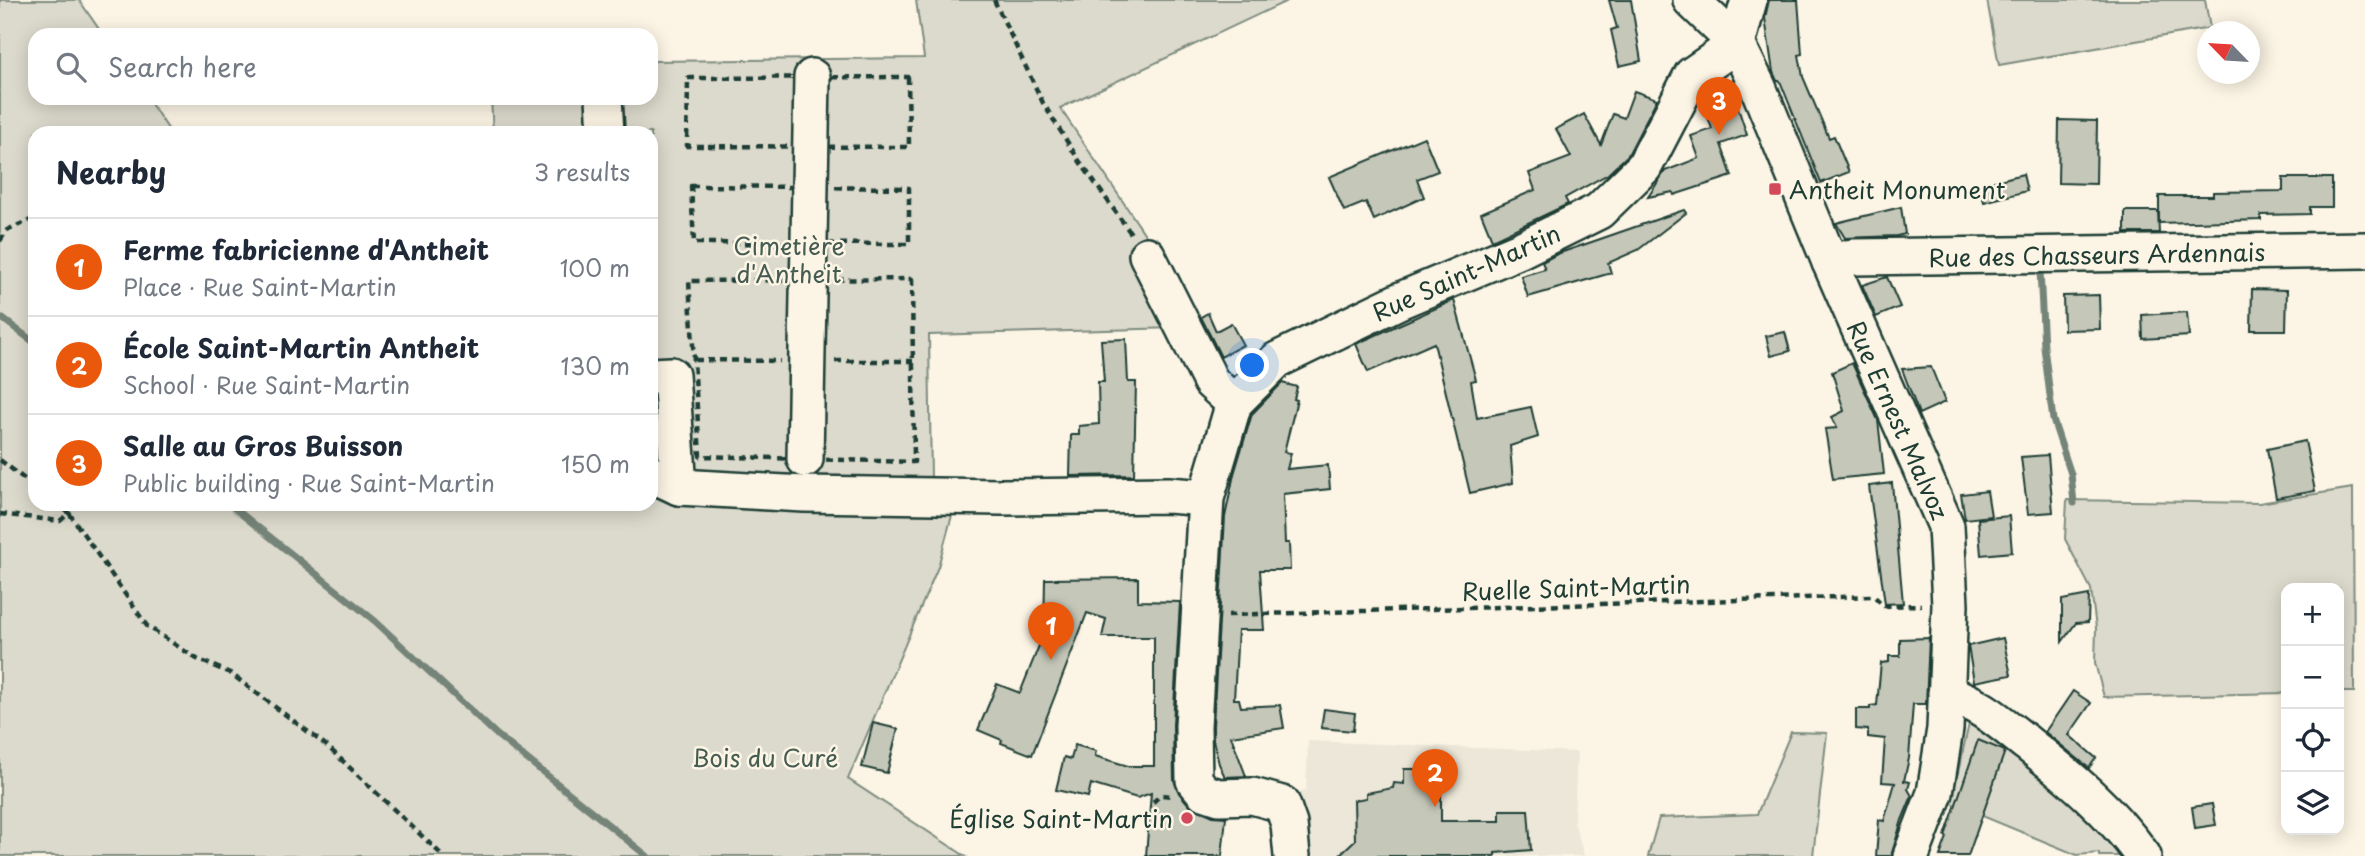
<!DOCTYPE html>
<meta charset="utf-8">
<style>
:root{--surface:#fff;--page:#f6f6f7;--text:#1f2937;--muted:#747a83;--line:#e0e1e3;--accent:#ea580c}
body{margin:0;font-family:"Playpen Sans",sans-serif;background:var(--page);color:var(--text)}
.controls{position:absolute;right:21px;bottom:21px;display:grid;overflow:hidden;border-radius:14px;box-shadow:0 4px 18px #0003}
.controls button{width:63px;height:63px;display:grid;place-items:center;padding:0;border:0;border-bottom:2px solid var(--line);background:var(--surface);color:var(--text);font:35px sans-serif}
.compass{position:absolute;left:2197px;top:21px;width:63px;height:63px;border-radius:50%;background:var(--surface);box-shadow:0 4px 18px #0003;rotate:295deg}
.you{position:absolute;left:1253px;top:366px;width:24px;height:24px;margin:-18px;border:5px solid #fff;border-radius:50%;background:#1a73e8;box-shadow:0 0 0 10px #1a73e833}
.badge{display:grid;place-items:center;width:46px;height:46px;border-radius:50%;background:var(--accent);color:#fff;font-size:23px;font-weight:700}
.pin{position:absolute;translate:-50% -58px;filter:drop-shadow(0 2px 4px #0008)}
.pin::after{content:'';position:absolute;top:37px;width:24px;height:21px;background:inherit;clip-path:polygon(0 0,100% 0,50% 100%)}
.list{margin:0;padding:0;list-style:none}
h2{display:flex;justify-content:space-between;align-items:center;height:91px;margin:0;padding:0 28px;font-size:30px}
h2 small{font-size:23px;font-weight:400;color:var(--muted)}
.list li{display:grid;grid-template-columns:46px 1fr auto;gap:21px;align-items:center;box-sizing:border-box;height:98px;padding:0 28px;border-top:2px solid var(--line)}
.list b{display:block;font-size:26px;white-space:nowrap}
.list p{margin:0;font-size:23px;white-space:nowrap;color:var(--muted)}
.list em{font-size:23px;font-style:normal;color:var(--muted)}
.icon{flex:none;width:38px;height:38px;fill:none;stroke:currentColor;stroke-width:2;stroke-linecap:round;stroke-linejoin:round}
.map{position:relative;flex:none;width:2365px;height:856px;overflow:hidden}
.search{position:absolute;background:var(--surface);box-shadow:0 4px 18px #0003;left:28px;top:28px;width:630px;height:77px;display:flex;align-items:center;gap:18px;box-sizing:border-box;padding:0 24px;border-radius:21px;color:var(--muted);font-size:26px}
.panel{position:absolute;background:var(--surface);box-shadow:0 4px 18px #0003;left:28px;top:126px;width:630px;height:385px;border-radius:21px}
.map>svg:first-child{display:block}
</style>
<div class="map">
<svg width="2365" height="856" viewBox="0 0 2365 856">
<rect width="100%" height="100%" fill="#fcf5e5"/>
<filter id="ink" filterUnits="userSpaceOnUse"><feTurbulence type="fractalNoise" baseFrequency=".0143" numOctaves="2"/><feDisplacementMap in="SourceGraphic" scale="14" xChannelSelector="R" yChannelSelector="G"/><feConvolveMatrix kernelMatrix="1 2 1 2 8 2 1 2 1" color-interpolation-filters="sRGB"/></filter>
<g filter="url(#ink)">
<polygon fill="#ece7d8" points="1308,741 1577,752 1574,821 1584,856 1301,856 1295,793 1306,791"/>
<g fill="#dcdacc" stroke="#7e8c80" stroke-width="2">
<polygon points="0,0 79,0 103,35 35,35 35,98 147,98 171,133 35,133 35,504 651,504 651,489 954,508 938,567 848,779 965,856 0,856"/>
<polygon points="916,0 1289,0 1060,108 1150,242 1175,328 929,335 931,481 682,472 651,372 651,133 493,133 491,98 651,98 651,61 924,58"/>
<polygon points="1987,0 2205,0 2210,28 1999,65"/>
<polygon points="2353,488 2354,692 2339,692 2339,588 2286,588 2286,693 2104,697 2095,663 2096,628 2091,589 2065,539 2067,500 2259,503"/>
<polygon points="1971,715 2000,731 2127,856 2099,856 2099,853 2077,855 1951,803"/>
<polygon points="1791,732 1827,733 1813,856 1648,856 1659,818 1757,814"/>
</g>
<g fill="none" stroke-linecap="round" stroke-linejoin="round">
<g stroke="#758479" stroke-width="7">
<polyline points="2040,271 2044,347 2053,420 2071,474 2074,503"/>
<polyline points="3,319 35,343"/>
<polyline points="229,504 375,621 497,735 647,856"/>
</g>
</g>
<g fill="#c5c7b9" stroke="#1f3d34" stroke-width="2">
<polygon points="1609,0 1631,0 1641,61 1619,66 1611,30 1617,28"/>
<polygon points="1769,0 1798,0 1802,54 1799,55 1803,77 1829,138 1834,136 1849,172 1821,183 1780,81 1777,81 1773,72 1765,18"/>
<polygon points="1731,87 1747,135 1721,144 1732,176 1674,195 1673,192 1648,197 1665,171 1699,158 1691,136 1712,129 1702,99 1704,95"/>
<polygon points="1634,91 1657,99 1628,155 1608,174 1565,198 1568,204 1492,240 1481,213 1535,190 1529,173 1571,157 1556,129 1584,114 1601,145 1613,114 1624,118"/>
<polygon points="2059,120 2097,121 2096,184 2058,183"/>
<polygon points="1424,137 1438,171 1417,179 1424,197 1374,220 1366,202 1344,211 1329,177"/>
<polygon points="2023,174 2027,191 1984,202 1980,185"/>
<polygon points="2283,178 2332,178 2332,207 2310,207 2310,214 2261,215 2261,220 2159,223 2159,196 2213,196 2213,192 2283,191"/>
<polygon points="1901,207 1905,234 1897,236 1845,238 1836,223"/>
<polygon points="1684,210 1686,213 1638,250 1608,263 1611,273 1528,297 1521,276 1545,269 1542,262 1557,254"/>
<polygon points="2125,211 2158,211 2159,233 2125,233"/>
<polygon points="1887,277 1900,307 1876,317 1862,285"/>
<polygon points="2252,289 2287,290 2286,330 2251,330"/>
<polygon points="2099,295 2100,329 2064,330 2063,296"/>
<polygon points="1454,300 1476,380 1471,381 1477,418 1531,407 1538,437 1510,446 1513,483 1470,493 1434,343 1368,372 1356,344"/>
<polygon points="2187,312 2189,336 2143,339 2142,315"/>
<polygon points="1208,313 1216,331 1231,323 1243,345 1221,357 1201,317"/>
<polygon points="1785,332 1790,351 1771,356 1766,336"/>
<polygon points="1126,339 1128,382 1136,382 1134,475 1070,476 1071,435 1079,435 1079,426 1099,424 1098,382 1104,382 1101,340"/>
<polygon points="1852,363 1878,420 1884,474 1833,479 1825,429 1837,428 1832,417 1844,411 1832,372"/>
<polygon points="1931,367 1945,402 1919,414 1902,369"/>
<polygon points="1282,383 1297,387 1294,399 1297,400 1284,452 1291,453 1287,469 1328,465 1330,489 1283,494 1285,543 1289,543 1290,570 1260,570 1264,630 1238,630 1234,699 1239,699 1241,707 1280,705 1284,728 1231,736 1246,776 1225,777 1219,764 1213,740 1213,726 1225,517 1234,474 1252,414"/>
<polygon points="2305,441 2315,491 2276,498 2267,449"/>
<polygon points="2048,455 2053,512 2028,514 2021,457"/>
<polygon points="1892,483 1903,603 1885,604 1869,486"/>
<polygon points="1987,491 1991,516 1965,519 1961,494"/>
<polygon points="2009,516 2012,552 1981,555 1978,519"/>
<polygon points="1138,578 1138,601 1180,602 1173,725 1174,780 1179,793 1189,805 1213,816 1226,817 1222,856 1146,856 1151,793 1137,798 1091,784 1088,797 1056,790 1064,757 1071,759 1075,745 1096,751 1095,756 1128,766 1154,766 1154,637 1102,637 1106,619 1087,613 1032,755 1001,743 1002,740 978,730 997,684 1020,693 1044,633 1045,579"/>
<polygon points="2089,595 2088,622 2076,623 2062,642 2062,600"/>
<polygon points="1929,638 1926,704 1913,704 1909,758 1904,781 1910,782 1908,789 1912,796 1902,820 1891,856 1876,856 1879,820 1884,821 1895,783 1882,782 1885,739 1868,737 1868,730 1856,729 1856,709 1870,709 1870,706 1877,705 1881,663 1889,662 1889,656 1900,656 1900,639"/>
<polygon points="2003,638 2011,675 1974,682 1968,646"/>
<polygon points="2073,691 2091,703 2069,735 2096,758 2089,768 2045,732"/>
<polygon points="1324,709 1355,713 1353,731 1321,728"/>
<polygon points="873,723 898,729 887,773 862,767"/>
<polygon points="1978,740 2005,751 1968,856 1940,856 1947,837 1945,836"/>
<polygon points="1404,769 1431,769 1431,790 1441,790 1441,821 1500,821 1500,810 1528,810 1531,850 1495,853 1495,856 1338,856 1355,840 1354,800 1366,798 1366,793 1393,788 1394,783 1404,784"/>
<polygon points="2212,804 2216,825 2195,828 2192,807"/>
</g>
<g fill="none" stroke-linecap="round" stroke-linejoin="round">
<defs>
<g id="minor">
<polyline points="1691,0 1737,44 1758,87 1830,262 1946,526 1950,605 1945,729 1935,793 1911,856"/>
<polyline points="1737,44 1749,0"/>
<polyline points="604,98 606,133"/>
<polyline points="1147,255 1211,382 1234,403"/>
<polyline points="1830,262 1853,257 2365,250"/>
<polyline points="651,376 671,375 679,487"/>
<polyline points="805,459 812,77"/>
<polyline points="651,474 679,487 804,494 1001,497 1168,495 1206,498"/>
<path d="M1946,693C1979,703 2001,723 2028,744C2070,777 2112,812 2143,856"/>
<polyline points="1292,856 1289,824 1282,804 1252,796 1219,797 1204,792 1194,780 1193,726 1206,498 1234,403 1277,360 1401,300 1520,250 1599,211 1644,167 1692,75 1737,44"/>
</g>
</defs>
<use href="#minor" stroke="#1f3d34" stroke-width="40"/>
<g stroke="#1f3d34" stroke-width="4.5" stroke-dasharray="7 5" stroke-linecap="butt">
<polyline points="994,0 1043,103 1078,159 1132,235"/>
<polygon points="908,77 909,147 687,146 688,78"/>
<polygon points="691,186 909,188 909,244 694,243"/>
<polyline points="0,241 7,230 35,218"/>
<polygon points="912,279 914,462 700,456 689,281"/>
<polyline points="695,360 780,361"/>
<polyline points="835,361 913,361"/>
<polyline points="0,460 35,487"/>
<polyline points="69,513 147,626 197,659 230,673 327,746 443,856"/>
<polyline points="0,514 60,521 69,513 58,504"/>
<polyline points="1228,615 1874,596 1884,606 1921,605"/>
<polyline points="1153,802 1161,795 1173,796"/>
</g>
<use href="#minor" stroke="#fcf5e5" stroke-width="35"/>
</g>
</g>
<g fill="#d1495b" stroke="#fcf5e5" stroke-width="2.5">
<rect x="1768" y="182" width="14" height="14" rx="3.5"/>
<circle cx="1187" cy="818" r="7"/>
</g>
<g text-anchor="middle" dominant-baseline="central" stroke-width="5" stroke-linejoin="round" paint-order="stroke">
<g font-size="24" fill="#1f3d34" stroke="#fcf5e5" text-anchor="start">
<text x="1789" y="189">Antheit Monument</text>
<text x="1173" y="818" text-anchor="end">Église Saint-Martin</text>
</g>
<g font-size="24" fill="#455c52" stroke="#fcf5e5">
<text x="789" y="245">Cimetière<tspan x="789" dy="28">d'Antheit</tspan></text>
<text x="765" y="757">Bois du Curé</text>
</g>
<g font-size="24" fill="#1f3d34" stroke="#fcf5e5">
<text transform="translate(2097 254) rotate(-1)">Rue des Chasseurs Ardennais</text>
<text transform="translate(1466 272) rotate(-24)">Rue Saint-Martin</text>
<text transform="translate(1899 420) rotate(66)">Rue Ernest Malvoz</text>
<text transform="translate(1576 587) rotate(-2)">Ruelle Saint-Martin</text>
</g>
</g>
</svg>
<div class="controls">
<button>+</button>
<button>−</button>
<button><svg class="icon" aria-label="locate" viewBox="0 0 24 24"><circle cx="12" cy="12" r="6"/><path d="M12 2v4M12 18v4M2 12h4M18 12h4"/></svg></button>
<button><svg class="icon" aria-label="layers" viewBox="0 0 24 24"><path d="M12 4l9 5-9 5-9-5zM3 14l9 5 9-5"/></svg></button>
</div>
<svg class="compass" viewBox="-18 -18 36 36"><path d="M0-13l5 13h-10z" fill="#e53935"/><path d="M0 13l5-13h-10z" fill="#747a83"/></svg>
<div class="you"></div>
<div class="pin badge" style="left:1051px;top:660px">1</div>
<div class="pin badge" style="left:1435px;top:807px">2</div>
<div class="pin badge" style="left:1719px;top:135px">3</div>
<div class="search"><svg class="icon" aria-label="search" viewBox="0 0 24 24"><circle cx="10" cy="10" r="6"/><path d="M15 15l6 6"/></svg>Search here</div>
<section class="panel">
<h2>Nearby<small>3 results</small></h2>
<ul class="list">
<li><span class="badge">1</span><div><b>Ferme fabricienne d'Antheit</b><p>Place · Rue Saint-Martin</p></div><em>100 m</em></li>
<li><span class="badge">2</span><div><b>École Saint-Martin Antheit</b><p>School · Rue Saint-Martin</p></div><em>130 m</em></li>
<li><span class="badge">3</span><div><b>Salle au Gros Buisson</b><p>Public building · Rue Saint-Martin</p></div><em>150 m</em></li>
</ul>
</section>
</div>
